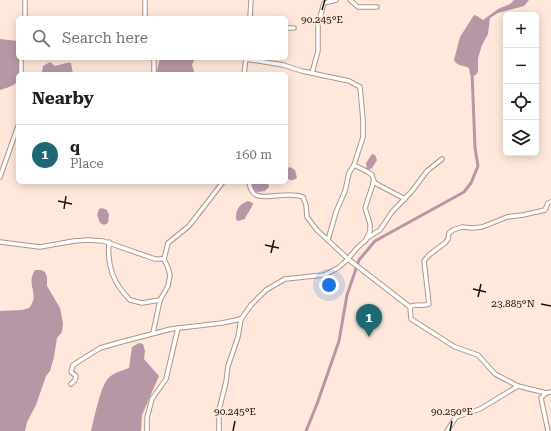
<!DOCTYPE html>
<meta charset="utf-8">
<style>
:root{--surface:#fff;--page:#f6f6f6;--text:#202124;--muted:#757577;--line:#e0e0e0;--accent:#1e6874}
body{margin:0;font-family:"Roboto Serif",serif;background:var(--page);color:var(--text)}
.controls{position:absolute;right:12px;top:12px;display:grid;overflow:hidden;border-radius:6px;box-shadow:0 2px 10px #0003}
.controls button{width:36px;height:36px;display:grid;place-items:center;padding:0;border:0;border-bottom:1px solid var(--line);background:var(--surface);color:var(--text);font:20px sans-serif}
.you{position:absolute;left:329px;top:285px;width:14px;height:14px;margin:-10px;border:3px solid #fff;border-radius:50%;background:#1a73e8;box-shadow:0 0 0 6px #1a73e833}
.badge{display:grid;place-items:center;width:26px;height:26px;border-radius:50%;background:var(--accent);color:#fff;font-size:13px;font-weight:700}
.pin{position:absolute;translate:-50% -33px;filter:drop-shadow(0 1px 2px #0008)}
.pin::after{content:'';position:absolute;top:21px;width:14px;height:12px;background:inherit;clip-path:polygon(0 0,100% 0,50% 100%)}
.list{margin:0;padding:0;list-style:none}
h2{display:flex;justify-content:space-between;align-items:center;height:52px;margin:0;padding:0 16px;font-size:17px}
h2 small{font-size:13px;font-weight:400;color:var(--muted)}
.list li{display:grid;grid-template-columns:26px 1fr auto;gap:12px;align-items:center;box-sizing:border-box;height:60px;padding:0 16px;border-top:1px solid var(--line)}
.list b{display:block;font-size:15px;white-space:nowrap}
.list p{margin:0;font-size:13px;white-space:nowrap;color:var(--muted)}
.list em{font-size:13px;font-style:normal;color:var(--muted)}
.icon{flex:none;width:22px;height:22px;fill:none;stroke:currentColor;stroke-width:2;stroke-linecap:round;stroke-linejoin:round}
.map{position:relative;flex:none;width:551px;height:431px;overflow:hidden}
.search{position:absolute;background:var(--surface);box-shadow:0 2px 10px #0003;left:16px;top:16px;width:272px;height:44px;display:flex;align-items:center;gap:10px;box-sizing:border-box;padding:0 14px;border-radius:6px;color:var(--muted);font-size:15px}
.panel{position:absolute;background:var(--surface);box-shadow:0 2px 10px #0003;left:16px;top:72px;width:272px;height:112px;border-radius:6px}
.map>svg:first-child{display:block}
</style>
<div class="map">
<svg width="551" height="431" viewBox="0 0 551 431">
<rect width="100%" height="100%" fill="#ffe8db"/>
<g fill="#b797a6">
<path d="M514,0H529L524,6L498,13L490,18L488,34L482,45L478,58V71L476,75L472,76L470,74L469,68C464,65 456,66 454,60L460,37L474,15L477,16L483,20L498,9L510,4Z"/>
<path d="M0,39L18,41C18,52 22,76 15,84C11,87 5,88 0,90Z"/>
<polygon points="160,58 195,58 192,65 195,74 157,74 157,70"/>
<path d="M50,62L55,66C61,65 66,62 71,63L73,74H39L42,72L43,66Z"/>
<polygon points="372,154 375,155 377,160 372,168 367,170 366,163"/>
<path d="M290,167L295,170L297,178C292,181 291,181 286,178V169Z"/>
<polygon points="252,182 268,182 269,187 265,191 258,192 253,191"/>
<path d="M248,201L253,203C252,209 247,213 245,219L238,221L236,219C236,210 238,205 248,201Z"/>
<polygon points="102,208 107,210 109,215 108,223 104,225 100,223 97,215 99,209"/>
<path d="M35,270H41L45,272L47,277V286L60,308L63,323L62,332L57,338L54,357L50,371L46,376L36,405L27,422L25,431H0V311L22,310L29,308C41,294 25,285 35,270Z"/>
<path d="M139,343L143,344L145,351L144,359L159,376L142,415L141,431H91C94,420 100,388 107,380C112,373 121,371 129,368L132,347Z"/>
</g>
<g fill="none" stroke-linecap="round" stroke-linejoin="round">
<polyline stroke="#b797a6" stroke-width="3" points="306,431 317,404 339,341 347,295 359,260 375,241 464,192 471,183 478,166 475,148 472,72"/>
<defs>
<g id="minor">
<polyline points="350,0 358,7 377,7"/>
<polyline points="25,18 25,0"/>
<polyline points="145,18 145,0"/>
<polyline points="250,18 251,0"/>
<polyline points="286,28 294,28"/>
<polyline points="312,73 318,51 318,24 324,3 336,0"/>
<polyline points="21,74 21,58"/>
<polyline points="154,74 154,58"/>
<polyline points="244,74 246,58"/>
<polyline points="0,177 18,126"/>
<path d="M249,182C250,187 251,192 256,195C266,200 288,191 303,197L306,205L307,217L317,230L348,259L410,307L411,319L455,347L478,355L495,374L518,386L546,393L551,392"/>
<polyline points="373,182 405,199"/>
<polyline points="367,238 380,230 392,212 412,191 427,171 442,159"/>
<polyline points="328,240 336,212 345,191 349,173 354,165"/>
<polyline points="0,242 40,247 74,241 88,240 103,241 155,259 164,259"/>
<path d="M109,242C107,266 113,283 130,300L142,303L160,300"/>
<path d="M410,307C416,303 423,307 429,304L424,261L429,255L445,243L448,239L449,233L453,230L462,227L473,228L482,227L507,217L523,215L545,210L548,203L551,202"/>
<polyline points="153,333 160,300 168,286 170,275 168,268 164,259 168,243 189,226 223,182"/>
<polyline points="71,384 75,380 76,376 71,372 73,365 100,348 121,342 171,329 222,323 241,319 251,305 266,290 285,279 324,275 338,268 348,259 357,248 366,240 370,231 370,224 365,208 374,181 372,175 368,172 354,165 363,137 363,120 360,87 349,81 302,71 283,65 246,59"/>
<polyline points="546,393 541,398 548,431"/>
<polyline points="147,431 147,418 152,399 166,379 178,328"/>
<polyline points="219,431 219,410 226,382 228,366 238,337 241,319"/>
<polyline points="447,431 456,417 480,409 518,386"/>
</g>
</defs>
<use href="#minor" stroke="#ab968a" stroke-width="5.5"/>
<use href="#minor" stroke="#fff" stroke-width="3.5"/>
</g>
<path fill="none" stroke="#1a130e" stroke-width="1.5" d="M322,10L325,0M58,201L72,204M64,209L66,196M265,245L279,248M271,253L274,240M473,289L486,292M478,297L481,284M541,304L551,306M233,431L235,421M450,431L452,421"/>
<g font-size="10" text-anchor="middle" fill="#1a130e" stroke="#ffe8db" stroke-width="4" stroke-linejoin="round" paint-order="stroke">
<text x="322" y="23">90.245°E</text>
<text x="513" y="307">23.885°N</text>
<text x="235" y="415">90.245°E</text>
<text x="452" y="415">90.250°E</text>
</g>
</svg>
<div class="controls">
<button>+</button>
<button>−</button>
<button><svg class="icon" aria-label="locate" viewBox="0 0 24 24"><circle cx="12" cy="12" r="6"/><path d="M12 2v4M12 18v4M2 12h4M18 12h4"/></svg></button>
<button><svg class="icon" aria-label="layers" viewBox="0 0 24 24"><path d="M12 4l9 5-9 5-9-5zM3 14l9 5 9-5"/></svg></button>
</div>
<div class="you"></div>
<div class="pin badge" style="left:369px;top:337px">1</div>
<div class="search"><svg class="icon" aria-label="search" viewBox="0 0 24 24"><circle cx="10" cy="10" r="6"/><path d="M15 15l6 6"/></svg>Search here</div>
<section class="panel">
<h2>Nearby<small></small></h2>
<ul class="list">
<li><span class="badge">1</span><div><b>q</b><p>Place</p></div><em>160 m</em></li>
</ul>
</section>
</div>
